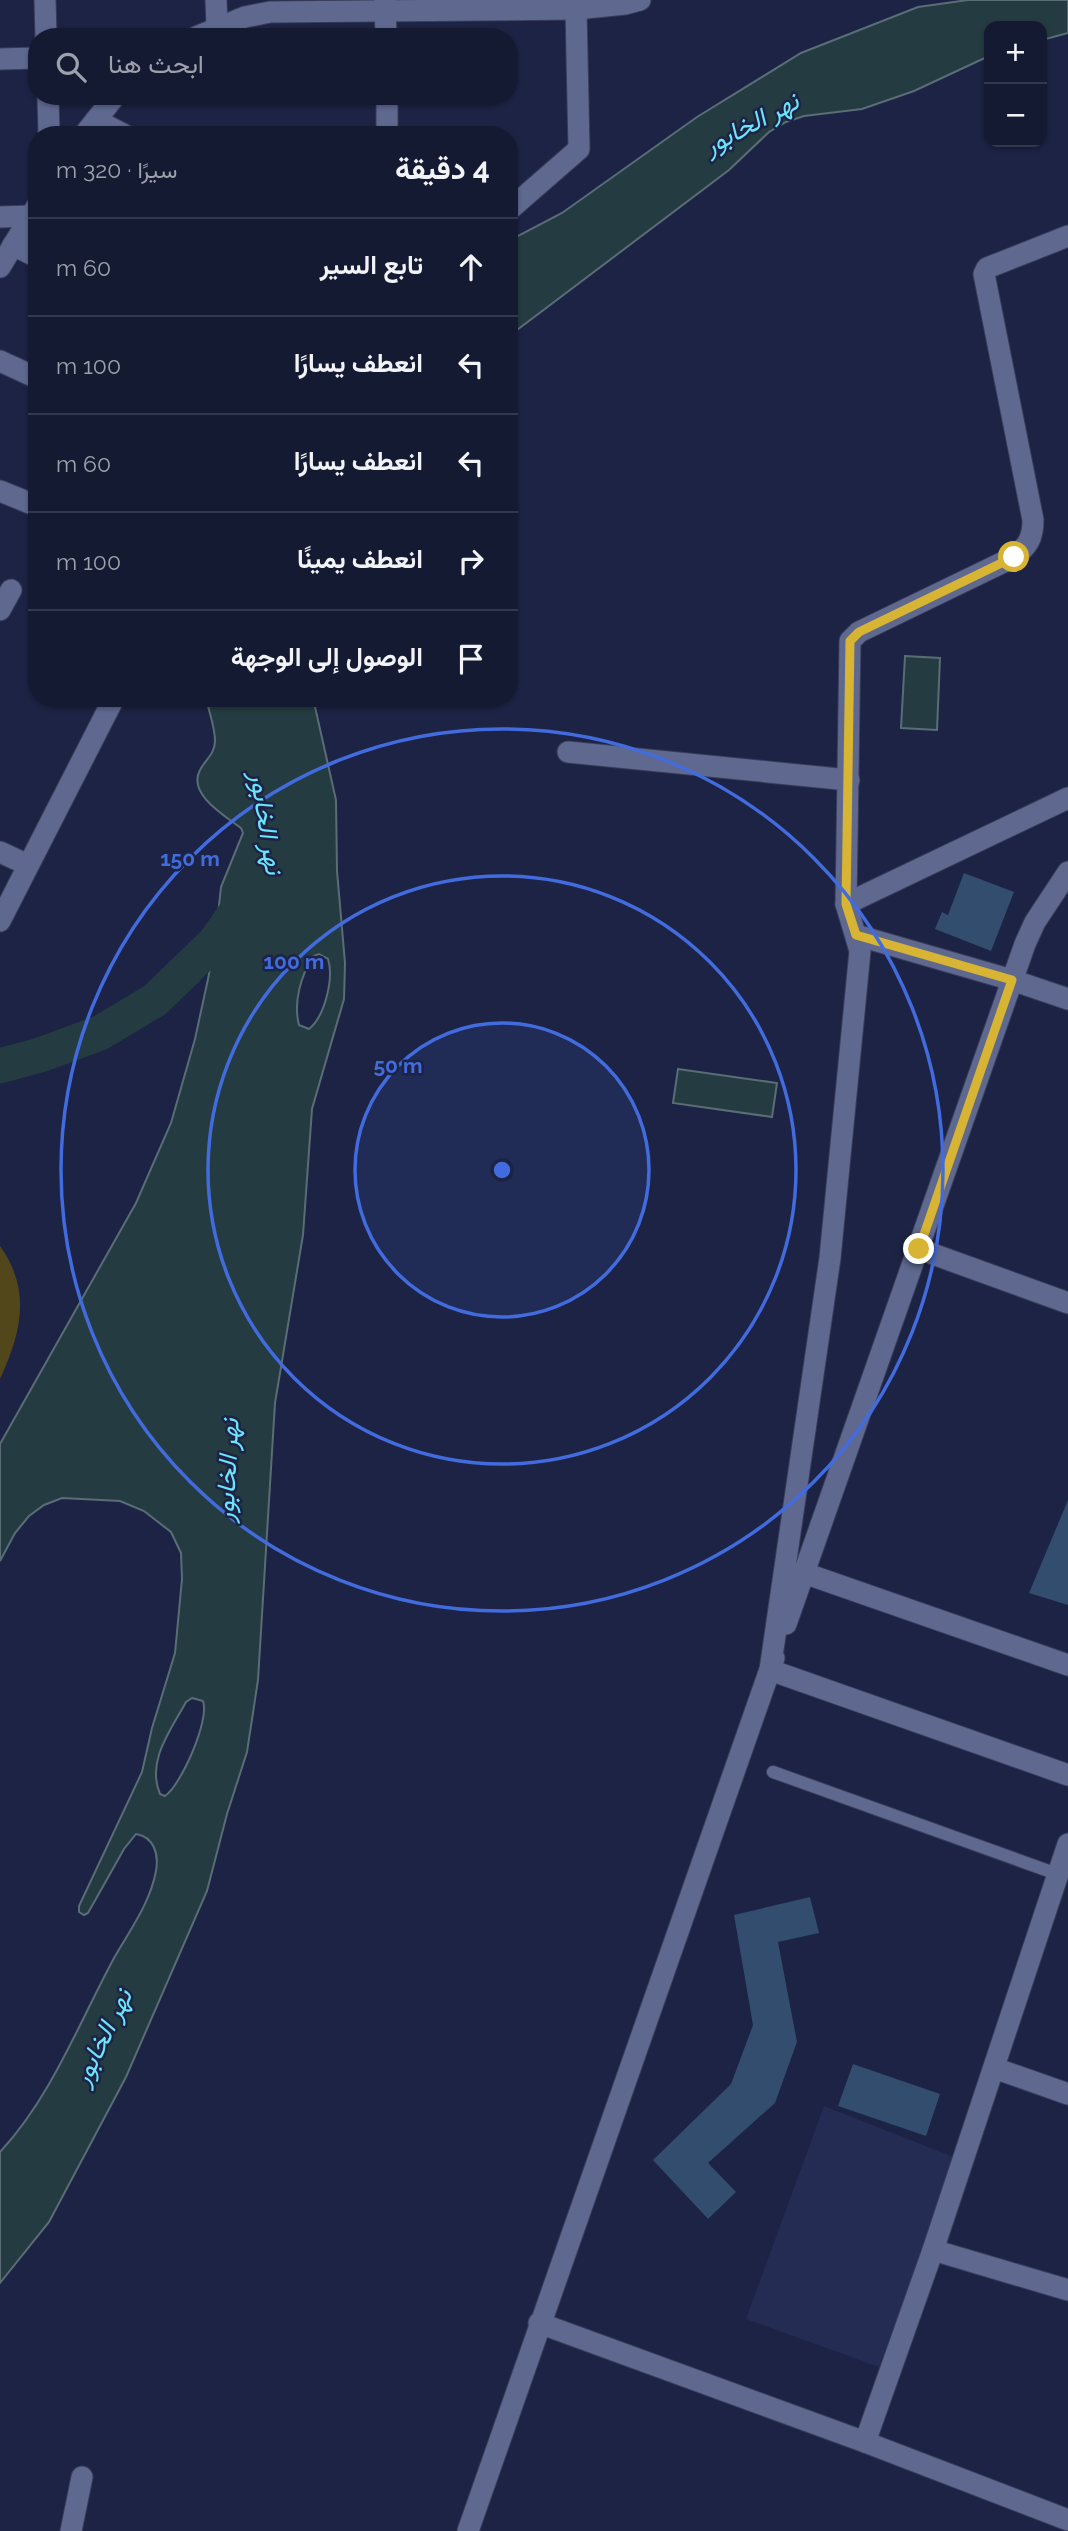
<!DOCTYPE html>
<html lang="ar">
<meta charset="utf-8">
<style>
:root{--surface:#151a33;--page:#1e233b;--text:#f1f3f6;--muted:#9da1ac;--line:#34384e}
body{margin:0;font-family:Raleway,Vazirmatn,sans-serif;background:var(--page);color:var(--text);direction:rtl}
.controls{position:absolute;right:21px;top:21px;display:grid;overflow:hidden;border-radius:14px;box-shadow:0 2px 5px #0004}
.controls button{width:63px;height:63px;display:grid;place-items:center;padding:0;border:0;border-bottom:2px solid var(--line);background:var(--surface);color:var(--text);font:35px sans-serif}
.stop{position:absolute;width:21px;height:21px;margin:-16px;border:5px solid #d7b434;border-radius:50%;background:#fff}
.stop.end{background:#d7b434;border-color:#fff;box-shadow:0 2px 7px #0008}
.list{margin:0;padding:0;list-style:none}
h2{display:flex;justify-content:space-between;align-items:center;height:91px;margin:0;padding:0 28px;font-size:30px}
h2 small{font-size:23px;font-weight:400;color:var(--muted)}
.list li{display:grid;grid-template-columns:46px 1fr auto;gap:21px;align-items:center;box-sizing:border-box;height:98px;padding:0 28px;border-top:2px solid var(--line)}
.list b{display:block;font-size:26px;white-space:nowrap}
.list em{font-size:23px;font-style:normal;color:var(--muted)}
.icon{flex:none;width:38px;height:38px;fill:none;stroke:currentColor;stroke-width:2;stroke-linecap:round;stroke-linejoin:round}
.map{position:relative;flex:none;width:1068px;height:2531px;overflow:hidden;direction:ltr}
.search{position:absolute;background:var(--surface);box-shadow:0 2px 5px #0004;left:28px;top:28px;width:490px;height:77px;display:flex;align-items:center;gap:18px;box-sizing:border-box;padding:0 24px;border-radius:28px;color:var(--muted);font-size:26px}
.panel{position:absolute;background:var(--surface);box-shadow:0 2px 5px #0004;left:28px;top:126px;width:490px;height:581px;border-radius:28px;direction:rtl}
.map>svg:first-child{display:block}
</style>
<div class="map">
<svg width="1068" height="2531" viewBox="0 0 1068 2531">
<rect width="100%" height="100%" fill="#1c2344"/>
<polygon fill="#242c54" points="824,2106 956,2158 879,2367 746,2319"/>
<path fill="#52461b" d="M0,1246C32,1291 21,1333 0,1379Z"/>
<g fill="#243c41" stroke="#5a6d77" stroke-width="2" fill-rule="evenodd">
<polygon points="968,0 1068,0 1068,33 1042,40 1042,26 989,26 989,56 914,91 862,109 804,116 786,122 769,132 729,170 509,336 509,243 514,238 562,213 697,117 801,53 918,7"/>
<polygon points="905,656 940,658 937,730 901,728"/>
<path d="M206,698H313L336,800L337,871L345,963L344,999L312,1109L303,1235L275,1403L258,1680L247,1752L227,1814L207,1891L126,2077L49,2222L0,2283V2152C51,2097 79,2023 114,1958C130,1930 150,1903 156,1871C159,1854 154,1837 136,1834L124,1849L88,1913L84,1915L79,1912V1906L142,1772L152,1728L175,1653L182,1579L181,1553L171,1532L144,1511L120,1501L62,1498L44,1505L29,1516L15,1533L0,1561V1444L136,1203L171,1123L195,1039L208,979L215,942L221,887L243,833L241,828C225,816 187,794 200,770C205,760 215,754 215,741C215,727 209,712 206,698ZM319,954L328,959C334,978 325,1016 309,1029L299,1025C293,1002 301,976 313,956ZM192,1698L203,1701C210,1720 181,1785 165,1796L160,1794C146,1761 171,1730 186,1702Z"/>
<polygon points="678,1069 777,1083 772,1117 673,1103"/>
</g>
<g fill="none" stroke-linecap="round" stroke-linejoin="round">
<polyline stroke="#243c41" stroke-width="35" points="0,1066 40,1055 100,1033 155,1000 215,942 243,902"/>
</g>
<g fill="#324d6d">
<polygon points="964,873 1014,892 991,951 935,929 942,912 948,915"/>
<polygon points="1068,1500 1068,1605 1029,1593"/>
<polygon points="810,1897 819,1933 778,1942 797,2042 775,2103 708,2163 736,2192 708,2219 653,2160 731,2084 753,2025 734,1915"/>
<polygon points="853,2064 940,2094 926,2136 838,2106"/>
</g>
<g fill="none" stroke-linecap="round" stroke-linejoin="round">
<defs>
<polyline id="lane" points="773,1772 1057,1874"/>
<g id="street">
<polyline points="45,0 46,37"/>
<polyline points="216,0 217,26"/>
<polyline points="385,0 386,37"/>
<polyline points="0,59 37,58"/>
<polyline points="48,96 49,135"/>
<polyline points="387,96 387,135"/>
<polyline points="96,120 125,135"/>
<polyline points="509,210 579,149 576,9"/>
<polyline points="0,217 31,216"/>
<path d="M1068,236L987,268L984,274L1033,520C1033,538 1028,546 1014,557L859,632L850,641L846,904L860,951L830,1258L770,1670L1068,1775"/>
<polyline points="13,245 37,257"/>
<polyline points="0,361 37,378"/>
<polyline points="0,491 37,506"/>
<polyline points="0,610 11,590"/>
<polyline points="568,752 849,780"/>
<polyline points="0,852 28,865"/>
<polyline points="846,904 1068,798"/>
<polyline points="0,921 114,698"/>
<polyline points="856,935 1012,980 1068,999"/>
<polyline points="919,1249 1068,1303"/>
<polyline points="804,1573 1068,1665"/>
<polyline points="786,1624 1025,944 1035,922 1068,872"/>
<polyline points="994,2068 1068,2094"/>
<polyline points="933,2250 1068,2290"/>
<polyline points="539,2323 865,2442 1068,2520"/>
<polyline points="865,2442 933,2250 1068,1844"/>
<polyline points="71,2531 82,2477"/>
<polyline points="468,2531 774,1658"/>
</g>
<g id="secondary">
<polyline points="196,37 245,17 270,12 576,9 625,4 640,0"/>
<polyline points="84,135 115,96"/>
<polyline points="0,267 37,206"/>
</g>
</defs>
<use href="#lane" stroke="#393d5a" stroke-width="14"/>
<use href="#street" stroke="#393d5a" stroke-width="23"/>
<use href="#secondary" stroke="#393d5a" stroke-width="23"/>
<use href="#lane" stroke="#5f6990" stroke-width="12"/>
<use href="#street" stroke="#5f6990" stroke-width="21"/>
<use href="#secondary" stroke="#5f6990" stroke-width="21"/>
</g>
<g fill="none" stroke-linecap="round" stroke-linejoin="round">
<polyline stroke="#d7b434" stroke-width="9" points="919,1249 1012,980 856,935 846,904 850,641 859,632 1014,557"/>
</g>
<circle cx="502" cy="1170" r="147" fill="#426bde" fill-opacity=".12"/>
<g fill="none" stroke="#426bde" stroke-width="3.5">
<circle cx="502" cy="1170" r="147"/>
<circle cx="502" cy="1170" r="294"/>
<circle cx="502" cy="1170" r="441"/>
</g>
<g text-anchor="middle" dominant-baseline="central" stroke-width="5" stroke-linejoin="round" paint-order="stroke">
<g font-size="26" font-style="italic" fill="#6ce4fd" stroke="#1c2344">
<text transform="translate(751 123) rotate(-28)">نهر الخابور</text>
<text transform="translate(267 823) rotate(81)">نهر الخابور</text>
<text transform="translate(227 1470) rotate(-87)">نهر الخابور</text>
<text transform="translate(102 2037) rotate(-64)">نهر الخابور</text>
</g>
</g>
<circle cx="502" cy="1170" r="10" fill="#426bde" stroke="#1c2344" stroke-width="3.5"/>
<g font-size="21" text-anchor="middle" font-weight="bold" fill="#426bde" stroke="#1c2344" stroke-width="5" stroke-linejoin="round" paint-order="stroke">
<text x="190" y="866">150 m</text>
<text x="294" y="969">100 m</text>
<text x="398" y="1073">50 m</text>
</g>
</svg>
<div class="controls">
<button>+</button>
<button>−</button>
</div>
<div class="stop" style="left:1014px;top:557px"></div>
<div class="stop end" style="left:919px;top:1249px"></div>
<div class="search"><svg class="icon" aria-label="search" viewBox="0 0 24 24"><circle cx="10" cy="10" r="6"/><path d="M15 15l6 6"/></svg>ابحث هنا</div>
<section class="panel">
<h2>4 دقيقة<small>سيرًا · 320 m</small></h2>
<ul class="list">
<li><svg class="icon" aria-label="ahead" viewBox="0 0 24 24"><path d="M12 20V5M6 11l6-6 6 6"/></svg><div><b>تابع السير</b></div><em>60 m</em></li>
<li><svg class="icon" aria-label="left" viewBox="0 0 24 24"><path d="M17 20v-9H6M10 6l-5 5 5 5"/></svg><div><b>انعطف يسارًا</b></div><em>100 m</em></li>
<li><svg class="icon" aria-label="left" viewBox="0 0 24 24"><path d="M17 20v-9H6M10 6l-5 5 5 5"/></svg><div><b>انعطف يسارًا</b></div><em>60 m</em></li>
<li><svg class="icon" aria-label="right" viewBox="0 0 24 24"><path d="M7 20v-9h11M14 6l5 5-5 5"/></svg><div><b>انعطف يمينًا</b></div><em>100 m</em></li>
<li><svg class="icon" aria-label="arrive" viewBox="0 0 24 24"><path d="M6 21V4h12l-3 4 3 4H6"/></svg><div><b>الوصول إلى الوجهة</b></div></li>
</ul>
</section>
</div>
